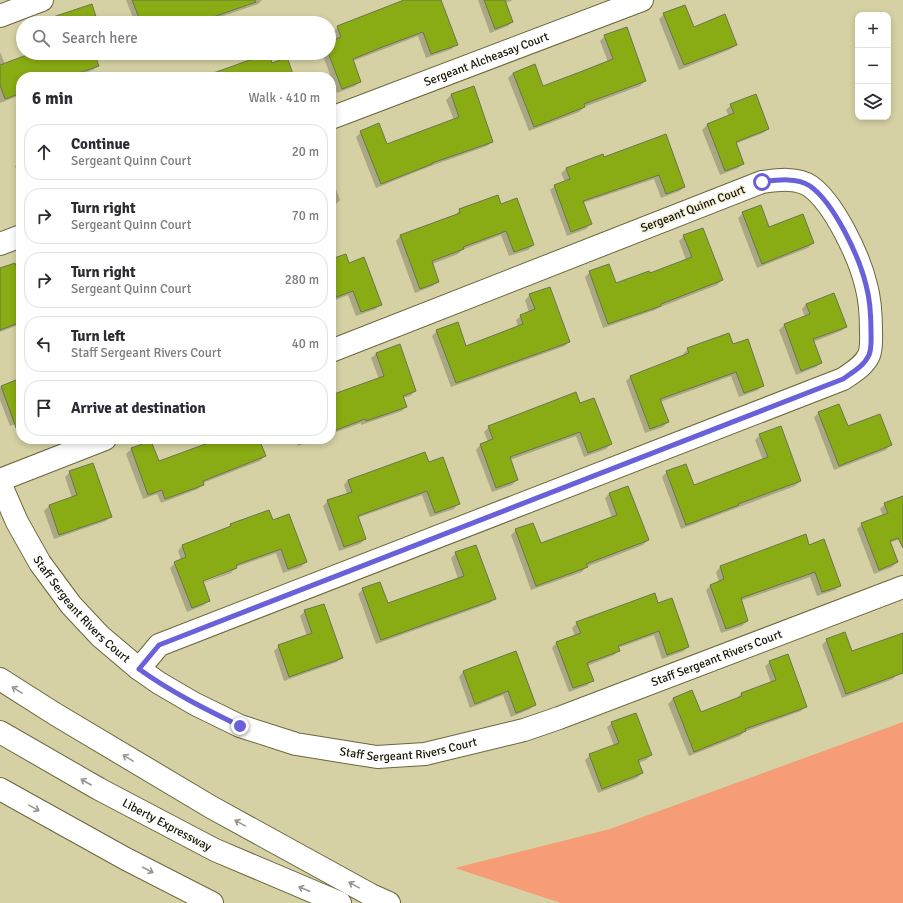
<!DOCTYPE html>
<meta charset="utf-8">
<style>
:root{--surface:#fff;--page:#f7f7f7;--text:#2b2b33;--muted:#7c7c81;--line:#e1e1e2}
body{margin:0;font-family:Signika,sans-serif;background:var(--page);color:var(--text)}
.controls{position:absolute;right:12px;top:12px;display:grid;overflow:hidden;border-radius:8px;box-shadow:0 2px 6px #0003}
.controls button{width:36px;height:36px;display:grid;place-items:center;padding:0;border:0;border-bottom:1px solid var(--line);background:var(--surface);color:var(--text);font:20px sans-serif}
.stop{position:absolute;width:12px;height:12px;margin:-9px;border:3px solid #6a60d9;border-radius:50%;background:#fff}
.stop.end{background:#6a60d9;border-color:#fff;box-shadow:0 1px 4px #0008}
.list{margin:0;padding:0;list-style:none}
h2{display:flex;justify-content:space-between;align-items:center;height:52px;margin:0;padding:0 16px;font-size:17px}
h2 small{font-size:13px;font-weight:400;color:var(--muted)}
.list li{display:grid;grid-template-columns:26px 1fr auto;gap:12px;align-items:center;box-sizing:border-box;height:56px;margin:0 8px 8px;padding:0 8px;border:1px solid var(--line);border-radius:16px}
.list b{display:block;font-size:15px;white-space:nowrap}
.list p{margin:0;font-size:13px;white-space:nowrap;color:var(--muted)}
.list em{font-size:13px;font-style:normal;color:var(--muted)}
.icon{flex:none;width:22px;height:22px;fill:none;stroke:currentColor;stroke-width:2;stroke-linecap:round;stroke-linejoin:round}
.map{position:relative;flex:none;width:903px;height:903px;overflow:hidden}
.search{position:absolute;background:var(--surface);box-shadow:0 2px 6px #0003;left:16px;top:16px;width:320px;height:44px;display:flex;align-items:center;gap:10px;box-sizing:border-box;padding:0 14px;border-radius:22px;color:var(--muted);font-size:15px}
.panel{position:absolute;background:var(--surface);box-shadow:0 2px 6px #0003;left:16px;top:72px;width:320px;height:372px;border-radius:16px}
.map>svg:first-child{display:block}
</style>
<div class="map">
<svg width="903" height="903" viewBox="0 0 903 903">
<rect width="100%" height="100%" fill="#d5d1a4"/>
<polygon fill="#f69c77" points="903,722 903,903 561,903 455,868 610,829"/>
<g fill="#0003" fill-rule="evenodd">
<polygon points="126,0 262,0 258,4 203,23 135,23"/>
<polygon points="407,0 440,0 456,44 452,49 426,58 418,36 353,61 360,81 355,86 337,93 322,53 329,53 329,43 336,40 333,32 338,27"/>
<polygon points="478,0 513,0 505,3 512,22 508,26 490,33"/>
<polygon points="664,14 693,28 736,45 731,49 679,70 659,19"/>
<polygon points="605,36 645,81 640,86 584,107 579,112 529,131 508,78 513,73 534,65 542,87 608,62 600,41"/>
<polygon points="0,52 5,64 35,53 102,53 94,56 98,66 93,70 74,77 21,77 21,95 0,103"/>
<polygon points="473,87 492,142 487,146 428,167 376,188 356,137 361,132 387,146 454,120 446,100 451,95"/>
<polygon points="731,105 768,129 763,133 735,144 743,164 738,168 720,175 702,130 707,125 729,116 726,110"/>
<polygon points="666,135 684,187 680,191 661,198 654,179 583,203 590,224 586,229 567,236 550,190 555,186 565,182 561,173 566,169 604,158"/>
<polygon points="19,161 21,161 21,184 15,166"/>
<polygon points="331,175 340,200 335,205 331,206"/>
<polygon points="501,205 533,245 528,250 509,256 501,235 462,250 458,254 432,264 438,281 433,286 415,293 396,241 400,236 455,215 460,210"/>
<polygon points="743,213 769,229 813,243 808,248 757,268 738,218"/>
<polygon points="684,236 722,280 717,285 658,308 655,310 603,328 585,277 590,272 615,284 649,275 686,260 679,241"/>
<polygon points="331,260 348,264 380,304 376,309 356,316 348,295 331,302"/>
<polygon points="0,269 21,281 21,324 0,332"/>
<polygon points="530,295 569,341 565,346 451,387 432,336 437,331 466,347 518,327 516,320 521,316 529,312 525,300"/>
<polygon points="806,304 846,327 841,331 813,342 821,363 816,367 796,375 779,330 784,325 805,317 802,309"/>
<polygon points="732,345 763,385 758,390 739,397 731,376 660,402 668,422 663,427 645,433 626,381 631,376 684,356 683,354 688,349"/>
<polygon points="399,346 415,391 410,396 403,398 406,406 402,411 361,425 361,423 331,434 331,397 379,379 371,358 376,354"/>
<polygon points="21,379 21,422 10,426 0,400 0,388"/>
<polygon points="580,404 611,444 606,449 584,457 576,436 510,460 517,480 512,485 492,492 476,450 480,445 488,442 484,432 489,427"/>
<polygon points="819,413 847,427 890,445 886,450 834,470 814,417"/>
<polygon points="760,435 800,481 795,486 681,529 662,477 667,472 693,486 763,460 755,440"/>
<polygon points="222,439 258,439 265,456 260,461 203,483 198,489 161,503 157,494 143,499 126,454 131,449 150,442 158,462"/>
<polygon points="296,439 318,439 298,446"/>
<polygon points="428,463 458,504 454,509 430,517 422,495 357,518 365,539 360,544 339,551 323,506 328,501 347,494 344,485 348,480"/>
<polygon points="70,472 111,516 106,521 54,539 44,511 49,506 72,498 65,477"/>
<polygon points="609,494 648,540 643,545 586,567 582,572 531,590 511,535 516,530 540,544 612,518 605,498"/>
<polygon points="903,497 903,538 889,543 897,562 892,567 874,574 857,529 862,524 883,516 880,509 885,504"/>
<path d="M272,521L306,562L301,567L283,573L276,553L236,567L231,573L203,583L209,600L204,605L187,612L170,568L175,563L181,560L178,551L182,546L227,529L231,525ZM231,569V571L199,584L198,582Z"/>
<polygon points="809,546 840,585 835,590 817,596 810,577 740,601 747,621 742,626 721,633 706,590 711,585 719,582 716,572 720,567"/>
<polygon points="456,553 494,599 490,603 376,644 358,594 363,589 387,605 458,579 451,558"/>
<polygon points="658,604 688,646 684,651 662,659 654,635 618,648 619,650 614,655 587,666 592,680 588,685 569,692 552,648 556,643 575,636 572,628 577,623"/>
<polygon points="305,611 341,658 337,662 284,681 274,651 279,646 307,636 300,616"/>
<polygon points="903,634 903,672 897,674 893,679 842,698 822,645 827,640 852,652"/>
<polygon points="516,652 535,705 530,709 511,717 503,695 470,708 459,677 463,672"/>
<polygon points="770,662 805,707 801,711 744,732 740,736 689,756 668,704 673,699 692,692 701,713 737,698 742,693 771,683 765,666"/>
<polygon points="612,723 651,755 646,760 638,763 642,773 637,778 598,793 585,760 590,755 614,746 607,727"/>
</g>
<g fill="#89ab14" stroke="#6a764f">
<polygon points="132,0 255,0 256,2 196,23 141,23"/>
<polygon points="404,0 441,0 458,45 431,54 423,32 385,46 353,59 361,82 342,89 329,55 329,42 341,37 337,26"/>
<polygon points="484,0 505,0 513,22 495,29"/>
<polygon points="92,4 98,23 45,23 44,20"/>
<polygon points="685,5 694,27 725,14 737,45 684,65 663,13"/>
<polygon points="627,27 646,81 584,104 585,107 534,127 513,73 535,64 543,86 580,72 613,59 604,35"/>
<polygon points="32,53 94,53 99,66 67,77 21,77 21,93 5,99 0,85 0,65"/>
<polygon points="269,53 272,63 287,57 294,77 209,77 208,75"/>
<polygon points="474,86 493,142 432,163 432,164 381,184 360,131 379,123 387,144 459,117 451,94"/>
<polygon points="756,94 769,129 736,142 744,164 725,171 707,124 734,113 730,104"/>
<polygon points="666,134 685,187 666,194 659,175 583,201 592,224 571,232 554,185 570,179 566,168 603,154 604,157"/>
<polygon points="498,195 501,204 517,198 534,245 514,252 506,231 463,247 464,249 432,261 439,282 420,289 400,235 460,213 459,209"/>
<polygon points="761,205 769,227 803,214 814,243 762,264 742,212"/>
<polygon points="703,228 723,280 661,304 661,306 608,324 589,271 609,264 616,283 649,271 650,273 692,257 683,235"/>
<polygon points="346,254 349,263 364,257 382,305 361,312 353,291 331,299 331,259"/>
<polygon points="15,263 21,278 21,322 0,330 0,268"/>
<polygon points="550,287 570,342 456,383 436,330 458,322 466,346 523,324 520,315 535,309 529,294"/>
<polygon points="834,293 847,327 813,339 822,363 801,371 784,324 810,314 806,304"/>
<polygon points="729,333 733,344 748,339 764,386 744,393 736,372 660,399 669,422 650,429 630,376 689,353 687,348"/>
<polygon points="400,344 416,391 403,396 407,407 366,421 365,419 331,432 331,395 384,376 376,353"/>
<polygon points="21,378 21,435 19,436 1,386"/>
<polygon points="576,392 580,403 594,398 612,444 588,453 580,432 510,457 518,480 496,488 480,444 493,439 488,426"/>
<polygon points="839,404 848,426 880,414 892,445 839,466 818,412"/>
<polygon points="781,426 801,481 738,504 739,505 686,525 666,471 686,464 694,485 768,457 759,434"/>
<polygon points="219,439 259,439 266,456 203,481 204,485 165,499 162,490 148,495 131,448 151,441 159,461"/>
<polygon points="425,452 429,462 443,457 460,504 435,513 427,491 388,505 358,516 366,539 344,547 327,500 352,492 348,480"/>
<polygon points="93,463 112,517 59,535 49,505 77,495 69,471"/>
<polygon points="628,486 649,540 586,564 588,567 536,586 515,529 533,523 541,543 617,515 609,493"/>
<polygon points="903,496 903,548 898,538 890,541 898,562 879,570 861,523 888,513 884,503"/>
<polygon points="269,510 273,520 289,514 307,562 288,569 281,549 236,565 237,568 203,581 210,601 192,608 174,562 186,557 182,545 231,526 230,524"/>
<polygon points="806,534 809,545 824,539 841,586 822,592 815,572 741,598 748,621 726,629 710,585 724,579 720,566"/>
<polygon points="476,545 496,599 381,640 362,588 380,582 388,603 464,576 455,552"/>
<polygon points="655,593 658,603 672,598 689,647 667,655 659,631 618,646 620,651 587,663 594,681 573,688 556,642 581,633 576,622"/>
<polygon points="324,604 343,658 289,677 278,645 312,633 304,610"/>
<polygon points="845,632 852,651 903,633 903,673 846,694 826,639"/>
<polygon points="516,651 536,705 516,713 508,691 475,704 463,671"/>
<polygon points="788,654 807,707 745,729 746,731 694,752 673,698 692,690 701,712 742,696 741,693 776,680 769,661"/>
<polygon points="636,713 652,755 638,760 643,773 602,789 589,754 619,743 611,722"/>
</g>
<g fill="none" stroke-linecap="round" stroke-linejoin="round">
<defs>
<g id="minor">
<polyline points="0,16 42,0"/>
<path id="s1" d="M331,118L642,0"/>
<polyline points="0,244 21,236"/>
<polyline points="0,480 105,439"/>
<path id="s2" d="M0,483L17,522L40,563L71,605L100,636L139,669L159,683L195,704L240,726L296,744L377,757L425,754L524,730L559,718L903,587"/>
<path d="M139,669L159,645L843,379C853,372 864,366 869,355C872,347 871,338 871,331C871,316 870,299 866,285C859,256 834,203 810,186C797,177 777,180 762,182L331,351"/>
</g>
<g id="motorway">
<polyline points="0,679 55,714 211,807 371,895 389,903"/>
<path id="s3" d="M0,732L99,789L215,850L340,903"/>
<polyline points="0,789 126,859 212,903"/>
</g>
</defs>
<use href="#minor" stroke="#6b663d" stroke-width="24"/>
<use href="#motorway" stroke="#6b663d" stroke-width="24"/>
<use href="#minor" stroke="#fff" stroke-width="22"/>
<use href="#motorway" stroke="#fff" stroke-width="22"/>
</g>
<defs><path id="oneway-shaft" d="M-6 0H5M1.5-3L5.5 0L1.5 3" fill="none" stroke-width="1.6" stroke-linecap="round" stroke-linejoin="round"/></defs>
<g stroke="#96958e">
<use href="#oneway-shaft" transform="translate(17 690) rotate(-148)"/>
<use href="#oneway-shaft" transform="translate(128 758) rotate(-149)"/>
<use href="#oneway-shaft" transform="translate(86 782) rotate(-150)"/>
<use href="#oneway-shaft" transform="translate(34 808) rotate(29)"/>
<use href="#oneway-shaft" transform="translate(240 823) rotate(-151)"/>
<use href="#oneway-shaft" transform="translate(148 870) rotate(27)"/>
<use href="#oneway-shaft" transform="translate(354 885) rotate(-151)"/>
<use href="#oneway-shaft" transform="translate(304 889) rotate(-157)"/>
</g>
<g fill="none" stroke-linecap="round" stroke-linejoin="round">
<path stroke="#6a60d9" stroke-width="5" d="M240,726C205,709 171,692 139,669L159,645L843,379C853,372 864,366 869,355C872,347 871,338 871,331C871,316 870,299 866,285C859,256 834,203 810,186C797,177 777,180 762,182"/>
</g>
<g text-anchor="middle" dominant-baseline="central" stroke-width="3" stroke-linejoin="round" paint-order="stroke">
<g font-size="12" fill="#161404" stroke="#f2f0da">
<text stroke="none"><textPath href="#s1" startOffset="166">Sergeant Alcheasay Court</textPath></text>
<text transform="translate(693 209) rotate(-21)">Sergeant Quinn Court</text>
<text stroke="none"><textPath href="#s2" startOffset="152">Staff Sergeant Rivers Court</textPath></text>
<text stroke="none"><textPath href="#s2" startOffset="848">Staff Sergeant Rivers Court</textPath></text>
<text stroke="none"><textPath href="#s2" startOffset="524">Staff Sergeant Rivers Court</textPath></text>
<text stroke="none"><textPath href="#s3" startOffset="191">Liberty Expressway</textPath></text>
</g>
</g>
</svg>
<div class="controls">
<button>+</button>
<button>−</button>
<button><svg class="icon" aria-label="layers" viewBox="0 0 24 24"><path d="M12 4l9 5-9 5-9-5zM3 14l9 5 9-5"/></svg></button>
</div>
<div class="stop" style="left:762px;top:182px"></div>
<div class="stop end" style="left:240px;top:726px"></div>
<div class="search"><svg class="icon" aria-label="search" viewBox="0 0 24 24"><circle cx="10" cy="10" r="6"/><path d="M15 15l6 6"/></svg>Search here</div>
<section class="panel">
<h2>6 min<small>Walk · 410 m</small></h2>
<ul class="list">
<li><svg class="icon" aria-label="ahead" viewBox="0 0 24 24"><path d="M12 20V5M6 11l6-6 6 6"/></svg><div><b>Continue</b><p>Sergeant Quinn Court</p></div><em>20 m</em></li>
<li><svg class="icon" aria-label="right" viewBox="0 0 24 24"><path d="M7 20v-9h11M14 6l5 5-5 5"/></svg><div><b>Turn right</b><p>Sergeant Quinn Court</p></div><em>70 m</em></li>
<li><svg class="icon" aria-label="right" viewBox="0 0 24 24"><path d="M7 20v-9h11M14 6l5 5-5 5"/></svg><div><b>Turn right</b><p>Sergeant Quinn Court</p></div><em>280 m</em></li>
<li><svg class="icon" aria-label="left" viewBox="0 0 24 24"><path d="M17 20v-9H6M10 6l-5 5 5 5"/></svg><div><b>Turn left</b><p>Staff Sergeant Rivers Court</p></div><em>40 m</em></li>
<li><svg class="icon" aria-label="arrive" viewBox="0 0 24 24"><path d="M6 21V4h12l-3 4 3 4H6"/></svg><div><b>Arrive at destination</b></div></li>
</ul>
</section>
</div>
